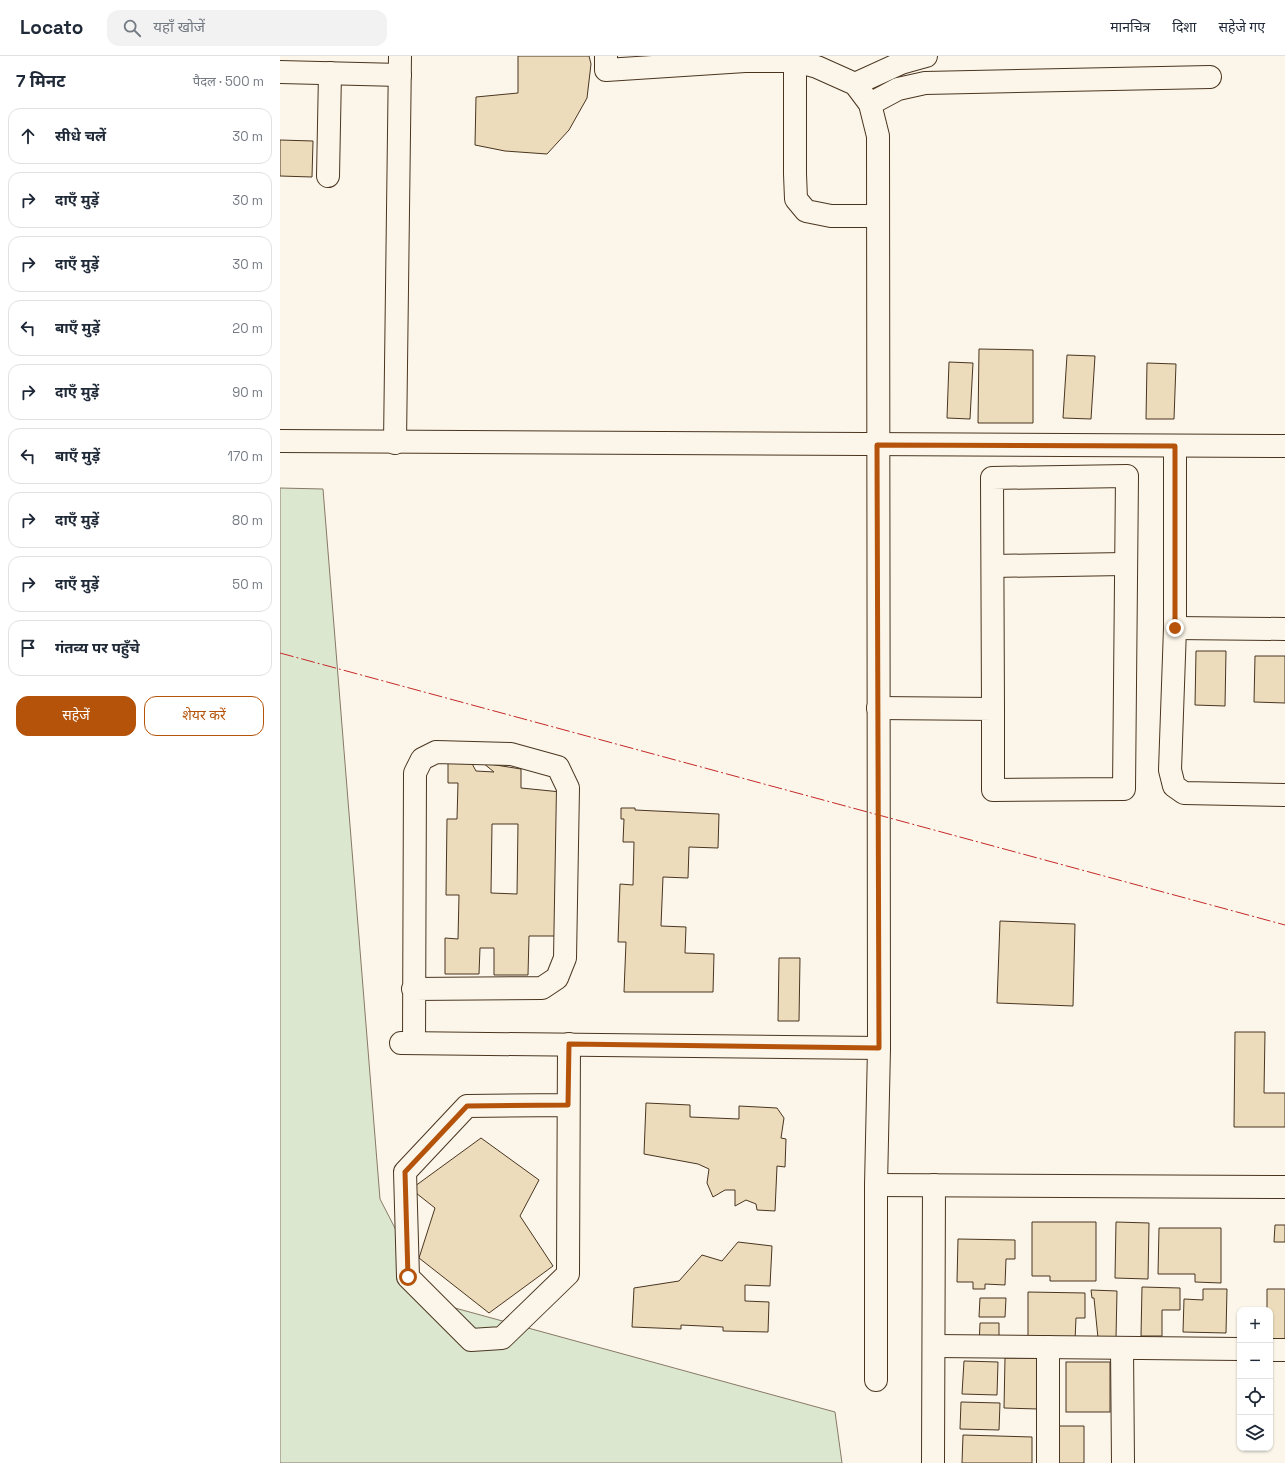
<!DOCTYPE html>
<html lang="hi">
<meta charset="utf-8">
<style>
:root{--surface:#fff;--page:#f2f2f3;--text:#1f2937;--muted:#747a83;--line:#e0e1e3;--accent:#b45309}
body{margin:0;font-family:"Space Grotesk","Noto Sans Devanagari",sans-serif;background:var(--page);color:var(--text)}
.controls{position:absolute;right:12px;bottom:12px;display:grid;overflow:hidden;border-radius:8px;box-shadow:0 1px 3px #0004}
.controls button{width:36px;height:36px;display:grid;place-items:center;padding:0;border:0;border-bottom:1px solid var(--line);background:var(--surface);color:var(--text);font:20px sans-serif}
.stop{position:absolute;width:12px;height:12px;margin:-9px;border:3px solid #b45309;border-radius:50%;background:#fff}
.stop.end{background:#b45309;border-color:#fff;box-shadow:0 1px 4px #0008}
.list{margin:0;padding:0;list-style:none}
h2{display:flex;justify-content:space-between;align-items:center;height:52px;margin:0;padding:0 16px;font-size:17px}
h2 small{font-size:13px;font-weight:400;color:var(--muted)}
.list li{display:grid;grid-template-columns:26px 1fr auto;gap:12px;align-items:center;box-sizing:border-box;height:56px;margin:0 8px 8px;padding:0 8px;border:1px solid var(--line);border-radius:12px}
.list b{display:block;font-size:15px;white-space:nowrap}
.list em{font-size:13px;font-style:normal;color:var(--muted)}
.actions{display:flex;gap:8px;padding:12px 16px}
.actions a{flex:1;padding:9px 0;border:1px solid var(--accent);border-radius:12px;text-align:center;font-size:14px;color:var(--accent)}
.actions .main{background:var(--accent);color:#fff}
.icon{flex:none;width:22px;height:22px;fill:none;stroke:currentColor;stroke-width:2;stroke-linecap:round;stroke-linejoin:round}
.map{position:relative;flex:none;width:1005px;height:1407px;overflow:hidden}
header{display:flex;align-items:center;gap:24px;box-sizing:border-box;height:56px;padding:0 20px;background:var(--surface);border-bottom:1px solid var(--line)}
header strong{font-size:19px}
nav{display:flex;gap:22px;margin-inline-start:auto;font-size:14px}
.search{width:280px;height:36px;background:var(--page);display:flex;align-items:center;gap:10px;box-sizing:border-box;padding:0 14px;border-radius:12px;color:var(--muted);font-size:15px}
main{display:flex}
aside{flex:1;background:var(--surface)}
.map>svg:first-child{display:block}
</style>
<header>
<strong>Locato</strong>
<div class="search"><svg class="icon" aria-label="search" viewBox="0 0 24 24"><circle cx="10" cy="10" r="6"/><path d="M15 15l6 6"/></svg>यहाँ खोजें</div>
<nav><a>मानचित्र</a><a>दिशा</a><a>सहेजे गए</a></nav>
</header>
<main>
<aside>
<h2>7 मिनट<small>पैदल · 500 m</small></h2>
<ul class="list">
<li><svg class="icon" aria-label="ahead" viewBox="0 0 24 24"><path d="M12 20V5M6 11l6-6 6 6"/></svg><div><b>सीधे चलें</b></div><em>30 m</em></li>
<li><svg class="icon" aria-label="right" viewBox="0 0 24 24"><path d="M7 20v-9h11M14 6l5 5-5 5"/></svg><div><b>दाएँ मुड़ें</b></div><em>30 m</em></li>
<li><svg class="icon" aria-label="right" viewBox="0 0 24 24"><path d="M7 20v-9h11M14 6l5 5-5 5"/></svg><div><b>दाएँ मुड़ें</b></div><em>30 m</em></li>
<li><svg class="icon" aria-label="left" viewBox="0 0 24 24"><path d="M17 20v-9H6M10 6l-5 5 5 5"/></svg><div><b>बाएँ मुड़ें</b></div><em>20 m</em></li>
<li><svg class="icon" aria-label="right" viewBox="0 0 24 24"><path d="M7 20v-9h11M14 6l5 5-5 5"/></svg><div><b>दाएँ मुड़ें</b></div><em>90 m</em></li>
<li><svg class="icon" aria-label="left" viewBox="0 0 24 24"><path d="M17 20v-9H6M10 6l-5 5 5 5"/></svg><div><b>बाएँ मुड़ें</b></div><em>170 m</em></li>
<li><svg class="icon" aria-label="right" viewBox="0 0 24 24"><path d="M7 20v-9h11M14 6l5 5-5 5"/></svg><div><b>दाएँ मुड़ें</b></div><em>80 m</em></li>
<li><svg class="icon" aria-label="right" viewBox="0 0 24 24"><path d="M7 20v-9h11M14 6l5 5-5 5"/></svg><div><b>दाएँ मुड़ें</b></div><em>50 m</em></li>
<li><svg class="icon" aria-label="arrive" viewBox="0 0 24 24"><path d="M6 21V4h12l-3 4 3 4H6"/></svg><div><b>गंतव्य पर पहुँचे</b></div></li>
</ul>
<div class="actions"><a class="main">सहेजें</a><a>शेयर करें</a></div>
</aside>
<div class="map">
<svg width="1005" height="1407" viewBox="0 0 1005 1407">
<rect width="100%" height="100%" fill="#fbf6e9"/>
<polygon fill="#dce7d0" stroke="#887966" points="0,432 43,433 100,1143 153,1246 555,1356 562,1407 0,1407"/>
<g fill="#ecdcbc" stroke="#4a3520" fill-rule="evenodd">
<polygon points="238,0 309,0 311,8 307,42 289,74 267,98 225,95 195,89 196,41 238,37"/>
<polygon points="0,84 33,85 32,121 0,120"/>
<polygon points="699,293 753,294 753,367 698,367"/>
<polygon points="787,299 815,300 811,363 783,362"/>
<polygon points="669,306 693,307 690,363 667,362"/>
<polygon points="867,307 896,308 894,363 866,363"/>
<polygon points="916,595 946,595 945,650 915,649"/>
<polygon points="975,600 1005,600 1005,647 974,646"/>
<path d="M190,704L196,715L214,716L203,707L241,713V732L281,736L278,880H249L248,919H214V892H200L199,918H165V882L178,883L179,839H166L167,763H177L178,727H168V707ZM212,768H238L237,838L211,837Z"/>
<polygon points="341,752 355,752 355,754 439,758 438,792 409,791 408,822 383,821 381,870 406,871 405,897 434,898 433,936 344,936 346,886 338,886 340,828 353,829 354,786 343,786 344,763 341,763"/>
<polygon points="720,865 795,868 793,950 717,947"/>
<polygon points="499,902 520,902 519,965 498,965"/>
<polygon points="955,976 985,976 984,1037 1005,1037 1005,1071 954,1071"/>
<polygon points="366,1047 410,1049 410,1061 459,1063 459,1050 497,1052 504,1062 501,1082 506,1083 505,1111 497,1110 495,1155 477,1154 476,1148 466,1144 455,1150 455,1134 445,1134 433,1141 427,1127 429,1113 418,1108 364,1098"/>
<polygon points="201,1082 259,1124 240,1160 273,1210 209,1257 139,1202 155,1152 131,1133"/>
<polygon points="752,1166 816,1166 816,1225 770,1225 770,1220 752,1220"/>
<polygon points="836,1166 869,1167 868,1223 835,1222"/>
<polygon points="995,1169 1005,1169 1005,1186 994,1186"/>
<polygon points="879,1172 941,1172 941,1227 915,1226 915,1218 878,1218"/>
<polygon points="678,1183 735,1184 735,1203 726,1203 725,1229 705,1228 705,1233 693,1233 693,1226 677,1226"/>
<polygon points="458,1186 492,1190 490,1230 465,1229 465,1245 489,1246 488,1276 443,1275 443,1271 401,1269 401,1273 352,1271 354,1232 399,1225 422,1199 442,1205"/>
<polygon points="862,1231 900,1232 900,1254 882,1254 882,1280 861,1280"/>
<polygon points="923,1233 947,1233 946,1277 903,1276 904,1243 923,1244"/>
<polygon points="987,1233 1005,1233 1005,1283 990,1283 990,1254 987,1254"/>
<polygon points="811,1234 837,1235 836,1282 818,1282 814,1242 812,1242"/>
<polygon points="748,1236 805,1237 805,1262 796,1262 795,1284 748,1283"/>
<polygon points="700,1242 726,1242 725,1261 699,1261"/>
<polygon points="700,1267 719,1267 719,1291 699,1290"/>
<polygon points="725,1302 758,1302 758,1353 724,1352"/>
<polygon points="684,1305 718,1306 717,1339 682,1338"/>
<rect x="786" y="1306" width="44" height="50"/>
<polygon points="681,1346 720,1347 719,1374 680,1373"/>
<polygon points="776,1370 804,1370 804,1407 775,1407"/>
<polygon points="683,1379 752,1381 752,1407 682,1407"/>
</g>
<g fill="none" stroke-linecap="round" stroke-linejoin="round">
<defs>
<g id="minor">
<polyline points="326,0 326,14 465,5 515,5 537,11 575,28 590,48 598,80 599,992 596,1129 596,1324"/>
<polyline points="515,0 515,118 516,143 526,155 551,160 598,160"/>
<polyline points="0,16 120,19"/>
<polyline points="575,28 621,7 646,0"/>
<polyline points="590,48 618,33 645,27 930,21"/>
<polyline points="48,120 50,17"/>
<polyline points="0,385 1005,390"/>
<polyline points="115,387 120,0"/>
<polyline points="895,390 895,572 890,714 894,730 904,737 1005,739"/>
<polyline points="713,510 845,508"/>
<polyline points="895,572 1005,573"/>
<polyline points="598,652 713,653 713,734 844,733 847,420 712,422 713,653"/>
<polyline points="133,933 262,932 277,922 285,902 288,732 278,711 231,698 156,696 142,703 135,717 134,987"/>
<polyline points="121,987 599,992"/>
<polyline points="288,1049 187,1050 125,1116 128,1221 191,1284 222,1282 288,1218 289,988"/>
<polyline points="596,1129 1005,1131"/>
<polyline points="655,1290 960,1293"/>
<polyline points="768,1291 768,1407"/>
<polyline points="842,1292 843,1407"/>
<polyline points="990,1294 1005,1294"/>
<polyline points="653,1407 654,1129"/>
</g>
</defs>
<use href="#minor" stroke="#4a3520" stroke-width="24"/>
<use href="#minor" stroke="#fbf6e9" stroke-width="22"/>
<polyline stroke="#c62828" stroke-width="1" stroke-dasharray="14 3 2 3" stroke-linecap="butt" points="0,597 1005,869"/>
</g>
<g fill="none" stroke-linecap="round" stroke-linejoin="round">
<polyline stroke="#b45309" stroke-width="5" points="128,1221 125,1116 187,1050 288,1049 289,988 599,992 597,389 895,390 895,572"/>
</g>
</svg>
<div class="controls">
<button>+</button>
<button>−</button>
<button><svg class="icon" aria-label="locate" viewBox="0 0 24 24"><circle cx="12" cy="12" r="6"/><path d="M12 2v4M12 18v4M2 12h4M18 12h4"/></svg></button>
<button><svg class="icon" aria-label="layers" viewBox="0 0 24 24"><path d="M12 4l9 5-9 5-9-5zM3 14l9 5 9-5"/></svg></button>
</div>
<div class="stop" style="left:128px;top:1221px"></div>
<div class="stop end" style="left:895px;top:572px"></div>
</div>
</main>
